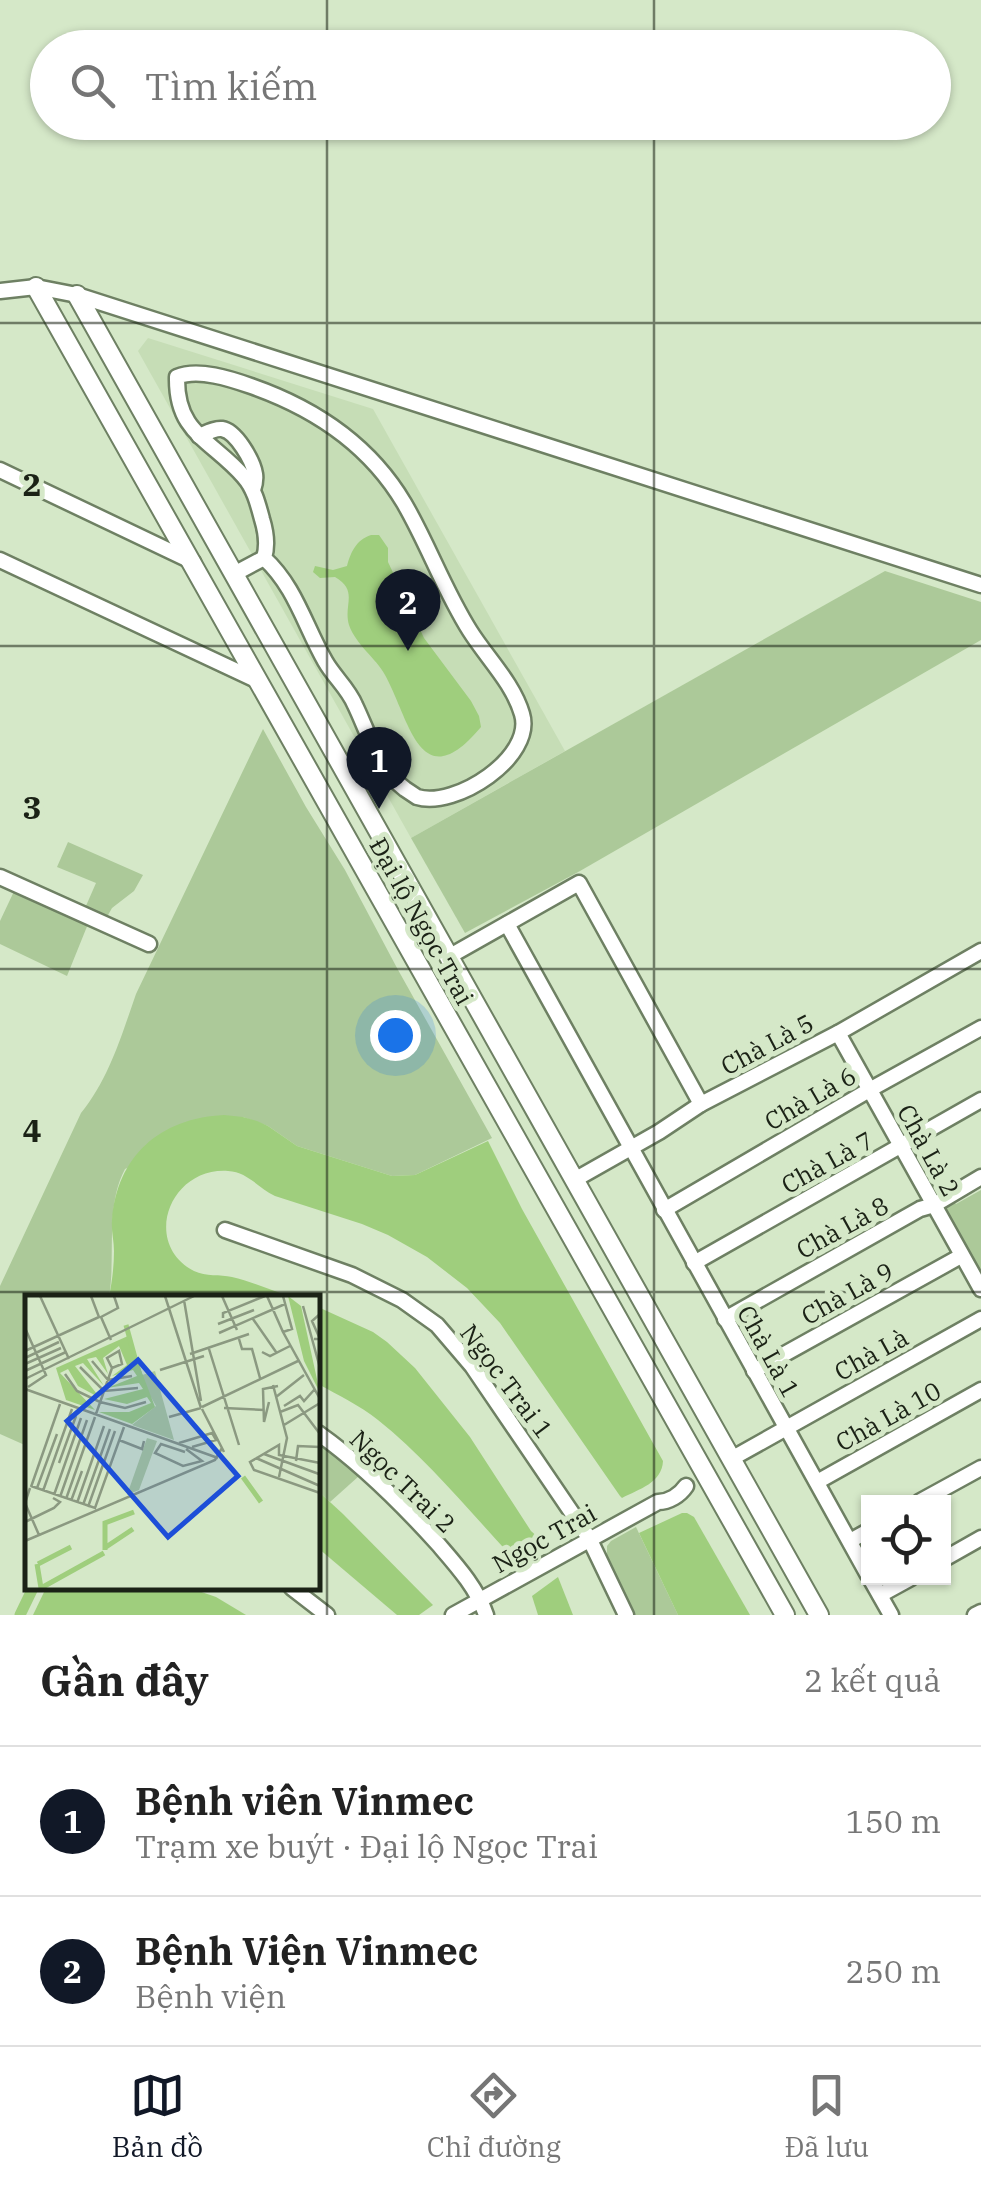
<!DOCTYPE html>
<html lang="vi">
<meta charset="utf-8">
<style>
:root{--surface:#fff;--page:#f2f2f2;--text:#222;--muted:#767676;--line:#e0e0e0;--accent:#111827}
body{margin:0;font-family:"IBM Plex Serif",serif;background:var(--page);color:var(--text)}
.controls{position:absolute;right:30px;bottom:30px;display:grid;overflow:hidden;border-radius:0px;box-shadow:0 2px 8px #0004}
.controls button{width:90px;height:90px;display:grid;place-items:center;padding:0;border:0;border-bottom:2px solid var(--line);background:var(--surface);color:var(--text);font:50px sans-serif}
.you{position:absolute;left:395px;top:1035px;width:35px;height:35px;margin:-25px;border:8px solid #fff;border-radius:50%;background:#1a73e8;box-shadow:0 0 0 15px #1a73e833}
.badge{display:grid;place-items:center;width:65px;height:65px;border-radius:50%;background:var(--accent);color:#fff;font-size:32px;font-weight:700}
.pin{position:absolute;translate:-50% -82px;filter:drop-shadow(0 2px 5px #0008)}
.pin::after{content:'';position:absolute;top:52px;width:35px;height:30px;background:inherit;clip-path:polygon(0 0,100% 0,50% 100%)}
.list{margin:0;padding:0;list-style:none}
h2{display:flex;justify-content:space-between;align-items:center;height:130px;margin:0;padding:0 40px;font-size:42px}
h2 small{font-size:32px;font-weight:400;color:var(--muted)}
.list li{display:grid;grid-template-columns:65px 1fr auto;gap:30px;align-items:center;box-sizing:border-box;height:150px;padding:0 40px;border-top:2px solid var(--line)}
.list b{display:block;font-size:38px;white-space:nowrap}
.list p{margin:0;font-size:32px;white-space:nowrap;color:var(--muted)}
.list em{font-size:32px;font-style:normal;color:var(--muted)}
.icon{flex:none;width:55px;height:55px;fill:none;stroke:currentColor;stroke-width:2;stroke-linecap:round;stroke-linejoin:round}
.map{position:relative;flex:none;width:981px;height:1615px;overflow:hidden}
.search{position:absolute;background:var(--surface);box-shadow:0 2px 8px #0004;left:30px;right:30px;top:30px;height:110px;display:flex;align-items:center;gap:25px;box-sizing:border-box;padding:0 35px;border-radius:55px;color:var(--muted);font-size:38px}
.sheet{height:430px;background:var(--surface)}
nav{display:flex;justify-content:space-around;align-items:center;box-sizing:border-box;height:140px;border-top:2px solid var(--line);background:var(--surface);font-size:28px;color:var(--muted)}
nav a{display:grid;justify-items:center;gap:5px}
nav .on{color:var(--accent)}
.map>svg:first-child{display:block}
</style>
<div class="map">
<svg width="981" height="1615" viewBox="0 0 981 1615">
<rect width="100%" height="100%" fill="#d5e8c8"/>
<polygon fill="#c6ddb6" points="148,338 373,409 565,751 411,838 138,351"/>
<g fill="#acc999">
<polygon points="885,571 981,602 981,640 580,871 465,933 411,838"/>
<path d="M263,729L306,807L345,870L397,968L492,1138L415,1175L392,1176L297,1146L268,1126L243,1117L125,1169C105,1206 116,1256 109,1297L28,1298L27,1446L0,1434V1286L81,1113C109,1079 122,1034 136,994Z"/>
<polygon points="68,842 143,875 134,891 112,908 103,924 88,924 67,976 0,944 0,921 17,885 82,915 96,883 57,867"/>
<path d="M981,1190V1273L947,1215C946,1208 947,1204 952,1199L956,1204Z"/>
<polygon points="318,1444 330,1451 359,1476 330,1502 318,1491"/>
<polygon points="636,1527 678,1615 634,1615 607,1555 607,1546 611,1541"/>
</g>
<g fill="#9fce7d">
<path d="M371,535H379L388,548V562L424,638L471,701L479,716L481,727C420,800 410,720 385,675C376,658 356,645 349,625C343,605 359,591 335,577L320,578L313,572L315,566L333,570L347,566C351,552 356,540 371,535Z"/>
<path d="M224,1115L243,1117L257,1121L268,1126L297,1146L392,1176L415,1175L488,1141L522,1209L663,1461C662,1483 639,1489 622,1498L620,1496L500,1323L467,1288L427,1257L388,1235L362,1224L275,1196C258,1188 248,1172 228,1171C170,1167 141,1243 194,1271C206,1277 220,1274 232,1277C253,1282 273,1291 292,1297H109C112,1282 114,1267 114,1251C114,1241 111,1230 112,1220C117,1156 160,1118 224,1115Z"/>
<path d="M318,1307L373,1332L387,1342L415,1368L470,1437L531,1531L540,1539L536,1546L514,1559C470,1512 428,1460 378,1420C359,1405 338,1395 318,1384Z"/>
<polygon points="318,1491 343,1514 433,1605 419,1615 397,1615 318,1548"/>
<polygon points="682,1513 687,1513 694,1517 750,1615 678,1615 639,1533"/>
<polygon points="558,1577 573,1615 538,1615 532,1596"/>
<polygon points="46,1588 190,1588 216,1597 246,1615 33,1615"/>
</g>
<g fill="none" stroke-linecap="round" stroke-linejoin="round">
<polyline stroke="#9fce7d" stroke-width="11" points="20,1615 33,1588"/>
<defs>
<g id="minor">
<polyline points="0,291 36,287 77,295 981,585"/>
<path d="M199,436C206,433 215,428 222,429C236,431 253,461 255,474C256,480 255,484 253,490"/>
<polyline points="0,470 193,562"/>
<polyline points="0,560 258,681"/>
<path d="M234,574L264,558C268,545 266,532 262,519C258,504 254,488 244,477C212,440 176,434 177,377C198,368 231,379 251,386C314,408 369,444 404,503C428,544 444,590 470,631C487,658 513,683 522,714C535,757 455,809 417,797C417,797 405,789 405,789C379,770 368,732 355,705C348,688 334,677 325,661C305,626 295,586 264,558"/>
<polyline points="0,877 149,944"/>
<polyline points="507,924 868,1575"/>
<polyline points="450,956 579,883 701,1104"/>
<polyline points="838,1033 981,1289"/>
<polyline points="576,1179 659,1132 701,1104 838,1033 981,951"/>
<polyline points="664,1210 871,1089 981,1028"/>
<polyline points="225,1230 352,1275 402,1300 437,1325 472,1366 589,1538 626,1615"/>
<polyline points="694,1263 981,1100"/>
<polyline points="725,1319 920,1209 934,1205 981,1177"/>
<polyline points="754,1371 961,1256"/>
<path d="M318,1433C363,1465 401,1503 438,1544C457,1566 477,1588 486,1615"/>
<polyline points="731,1459 981,1319"/>
<polyline points="817,1482 981,1390"/>
<polyline points="919,1502 981,1468"/>
<polyline points="850,1541 868,1531"/>
<polyline points="944,1559 981,1538"/>
<polyline points="870,1578 891,1615"/>
<polyline points="292,1588 327,1615"/>
<polyline points="880,1595 911,1578"/>
<path d="M453,1615L658,1502C669,1502 680,1495 686,1486"/>
<polyline points="975,1615 981,1612"/>
</g>
<g id="major">
<polyline points="36,287 785,1615"/>
<polyline points="77,295 819,1615"/>
</g>
</defs>
<use href="#minor" stroke="#6e8063" stroke-width="19"/>
<use href="#major" stroke="#6e8063" stroke-width="22"/>
<use href="#minor" stroke="#fff" stroke-width="14"/>
<use href="#major" stroke="#fff" stroke-width="18"/>
</g>
<path fill="none" stroke="#1b2216" stroke-width="2.5" stroke-opacity="0.55" d="M327,0V48M654,0V48M327,122V1615M654,122V1615M0,323H981M0,646H981M0,969H981M0,1292H981"/>
<g text-anchor="middle" dominant-baseline="central" stroke-width="10" stroke-linejoin="round" paint-order="stroke">
<g font-size="25" fill="#1b2216" stroke="#d5e8c8">
<text transform="translate(422 921) rotate(61)">Đại lộ Ngọc Trai</text>
<text transform="translate(767 1044) rotate(-28)">Chà Là 5</text>
<text transform="translate(810 1098) rotate(-30)">Chà Là 6</text>
<text transform="translate(929 1150) rotate(61)">Chà Là 2</text>
<text transform="translate(827 1162) rotate(-29)">Chà Là 7</text>
<text transform="translate(842 1227) rotate(-29)">Chà Là 8</text>
<text transform="translate(847 1293) rotate(-29)">Chà Là 9</text>
<text transform="translate(769 1351) rotate(61)">Chà Là 1</text>
<text transform="translate(871 1354) rotate(-29)">Chà Là</text>
<text transform="translate(507 1381) rotate(53)">Ngọc Trai 1</text>
<text transform="translate(888 1416) rotate(-29)">Chà Là 10</text>
<text transform="translate(403 1481) rotate(44)">Ngọc Trai 2</text>
<text transform="translate(544 1538) rotate(-29)">Ngọc Trai</text>
</g>
</g>
<g transform="translate(25 1295)">
<rect width="295" height="295" fill="#d5e8c8"/>
<path d="M130,76L149,145L107,130L131,111L114,81ZM122,143L132,146L114,195L102,200Z" fill="#acc999"/>
<path d="M263,1L276,11L295,98L279,66ZM103,41L130,112L107,129L74,117H104L126,108L122,102L102,109L79,104L118,94L114,88L82,93L112,81L108,75L87,81L102,70L94,51L78,63L83,79L71,62L62,64L79,91L58,68L50,71L75,103L53,91L43,74L35,78L70,115L41,105L31,73Z" fill="#9fce7d"/>
<path fill="none" stroke="#9fce7d" stroke-width="5" d="M101,30L115,81M218,182L236,207M81,252L108,234M80,255V228L109,217M12,269L16,293L79,258M13,269L46,252"/>
<path fill="none" stroke="#8b9981" stroke-width="2.5" d="M15,1L44,64M140,1L176,113M197,1L212,35M242,1L258,37M258,1L267,34L258,37L295,104M159,5L176,106M278,11L295,73M198,23V18L240,1M228,24L251,57M193,29L229,15M0,33L21,80L3,92M194,38L260,9M214,44L217,54H227L235,83M289,44H295L287,26L295,19M86,45L76,22L93,13L89,1M184,54L214,150M0,56L74,22L66,1M237,57L245,61L265,51M165,59L224,39M0,63L34,47M67,66L83,85L107,81M0,69L36,53M55,72L79,96L113,93M135,75L179,61M0,76L41,57M40,79L52,96L75,107L100,113L121,107M0,84L169,1M248,90L262,143L254,182M0,94L193,163M251,102L279,80M244,107L239,127L238,94L253,91M259,111L275,101L279,106L289,95M177,112L273,66M199,113L239,115M177,114L199,157M255,117L273,110L295,139M71,119L87,73L82,63L94,56L97,69L87,73M144,122L176,113M259,130L295,108M94,145L117,154L119,146M154,148L187,138L191,145L167,152M160,157L136,149L130,158L158,171L177,166L161,154M239,159L294,179M231,163L295,191M271,166L273,151L295,152M34,168L51,121M295,168L254,160V150L225,167L229,175L295,198M6,191L70,213L99,132M6,192L35,109M5,193L0,208L14,240M12,193L32,139M18,196L47,114M29,200L56,123M35,202L62,125M41,204L70,122M46,206L57,176M52,208L79,131M58,210L85,134M63,212L90,136M0,227L29,213L35,207L28,203M0,246L190,165L197,153"/>
<path fill="#1d4ed8" fill-opacity="0.15" stroke="#1d4ed8" stroke-width="5" d="M113,65L213,181L143,242L42,126Z"/>
<rect width="295" height="295" fill="none" stroke="#1b2216" stroke-width="5"/>
</g>
<g font-size="32" text-anchor="middle" font-weight="bold" fill="#1b2216" stroke="#d5e8c8" stroke-width="10" stroke-linejoin="round" paint-order="stroke">
<text x="32" y="496">2</text>
<text x="32" y="819">3</text>
<text x="32" y="1142">4</text>
</g>
</svg>
<div class="controls">
<button><svg class="icon" aria-label="locate" viewBox="0 0 24 24"><circle cx="12" cy="12" r="6"/><path d="M12 2v4M12 18v4M2 12h4M18 12h4"/></svg></button>
</div>
<div class="you"></div>
<div class="pin badge" style="left:379px;top:809px">1</div>
<div class="pin badge" style="left:408px;top:651px">2</div>
<div class="search"><svg class="icon" aria-label="search" viewBox="0 0 24 24"><circle cx="10" cy="10" r="6"/><path d="M15 15l6 6"/></svg>Tìm kiếm</div>
</div>
<section class="sheet">
<h2>Gần đây<small>2 kết quả</small></h2>
<ul class="list">
<li><span class="badge">1</span><div><b>Bệnh viên Vinmec</b><p>Trạm xe buýt · Đại lộ Ngọc Trai</p></div><em>150 m</em></li>
<li><span class="badge">2</span><div><b>Bệnh Viện Vinmec</b><p>Bệnh viện</p></div><em>250 m</em></li>
</ul>
</section>
<nav>
<a class="on"><svg class="icon" aria-label="map" viewBox="0 0 24 24"><path d="M3 6l6-2 6 2 6-2v14l-6 2-6-2-6 2zM9 4v14M15 6v14"/></svg>Bản đồ</a>
<a><svg class="icon" aria-label="directions" viewBox="0 0 24 24"><path d="M12 3l9 9-9 9-9-9zM9 14v-3h6M13 9l2 2-2 2"/></svg>Chỉ đường</a>
<a><svg class="icon" aria-label="saved" viewBox="0 0 24 24"><path d="M7 4h10v16l-5-4-5 4z"/></svg>Đã lưu</a>
</nav>
